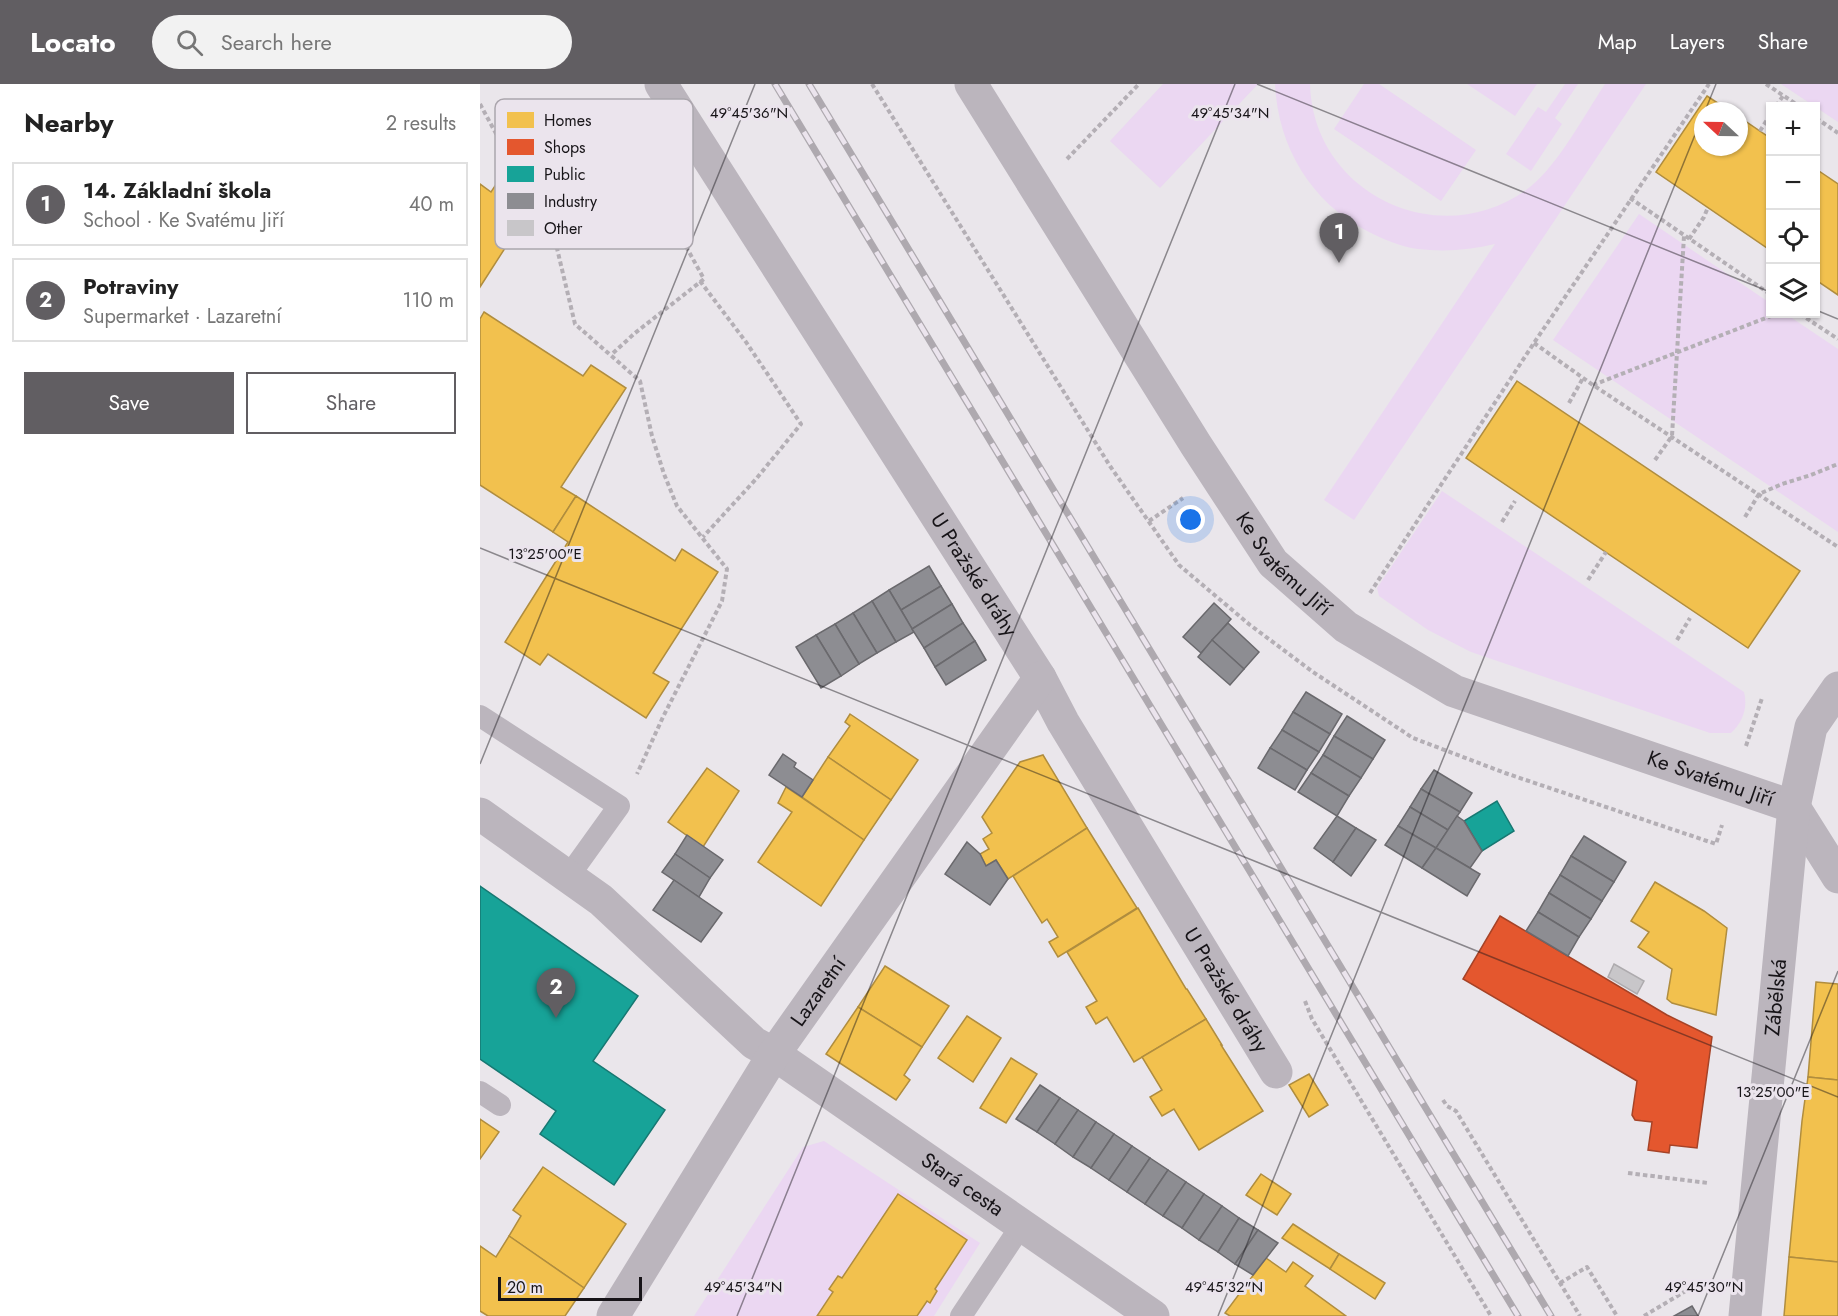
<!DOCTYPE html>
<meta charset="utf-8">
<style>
:root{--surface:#fff;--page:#f2f2f2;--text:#222;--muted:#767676;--line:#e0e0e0;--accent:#615e62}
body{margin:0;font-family:Jost,sans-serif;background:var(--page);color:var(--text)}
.controls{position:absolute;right:18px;top:18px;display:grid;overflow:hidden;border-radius:0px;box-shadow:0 2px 4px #0004}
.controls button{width:54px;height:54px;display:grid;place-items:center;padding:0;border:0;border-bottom:2px solid var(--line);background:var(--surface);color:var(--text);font:30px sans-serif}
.compass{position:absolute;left:1214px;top:18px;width:54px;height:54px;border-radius:50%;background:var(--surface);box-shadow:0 2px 4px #0004;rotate:292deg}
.scale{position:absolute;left:18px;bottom:15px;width:144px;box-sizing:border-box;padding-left:6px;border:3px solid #171418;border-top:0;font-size:16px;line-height:21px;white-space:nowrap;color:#171418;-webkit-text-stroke:4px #ebe4ed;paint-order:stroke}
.you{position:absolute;left:711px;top:436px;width:21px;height:21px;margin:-15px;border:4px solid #fff;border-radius:50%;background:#1a73e8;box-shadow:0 0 0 9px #1a73e833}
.badge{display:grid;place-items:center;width:39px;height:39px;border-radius:50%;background:var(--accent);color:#fff;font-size:20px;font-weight:700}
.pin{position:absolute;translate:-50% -50px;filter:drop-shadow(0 2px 3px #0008)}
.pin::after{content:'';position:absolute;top:32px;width:21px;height:18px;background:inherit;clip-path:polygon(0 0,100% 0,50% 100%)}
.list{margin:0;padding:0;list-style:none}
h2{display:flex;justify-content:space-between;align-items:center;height:78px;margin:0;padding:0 24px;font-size:26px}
h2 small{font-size:20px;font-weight:400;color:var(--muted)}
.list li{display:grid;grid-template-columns:39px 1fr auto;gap:18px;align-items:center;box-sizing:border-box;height:84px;margin:0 12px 12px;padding:0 12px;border:2px solid var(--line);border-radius:0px}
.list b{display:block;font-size:22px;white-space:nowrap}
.list p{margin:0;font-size:20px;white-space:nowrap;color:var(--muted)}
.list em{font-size:20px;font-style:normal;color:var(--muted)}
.actions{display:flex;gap:12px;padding:18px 24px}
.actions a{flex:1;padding:14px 0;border:2px solid var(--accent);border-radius:0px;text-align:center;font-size:21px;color:var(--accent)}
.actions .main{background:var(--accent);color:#fff}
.icon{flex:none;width:33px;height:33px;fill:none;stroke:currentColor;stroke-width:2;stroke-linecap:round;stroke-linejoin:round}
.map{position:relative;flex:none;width:1358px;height:1232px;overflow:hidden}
header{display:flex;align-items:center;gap:36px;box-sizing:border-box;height:84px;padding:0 30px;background:var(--accent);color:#fff}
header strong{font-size:28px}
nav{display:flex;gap:33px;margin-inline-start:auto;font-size:21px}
.search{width:420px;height:54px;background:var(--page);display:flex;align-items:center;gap:15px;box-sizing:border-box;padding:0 21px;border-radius:33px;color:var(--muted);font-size:22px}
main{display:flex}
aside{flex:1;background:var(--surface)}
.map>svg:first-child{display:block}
</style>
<header>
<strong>Locato</strong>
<div class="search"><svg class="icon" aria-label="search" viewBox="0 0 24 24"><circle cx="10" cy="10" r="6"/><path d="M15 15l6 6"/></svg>Search here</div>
<nav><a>Map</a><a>Layers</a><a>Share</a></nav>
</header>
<main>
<aside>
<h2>Nearby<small>2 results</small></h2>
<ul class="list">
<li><span class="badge">1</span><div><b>14. Základní škola</b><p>School · Ke Svatému Jiří</p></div><em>40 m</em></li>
<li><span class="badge">2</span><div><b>Potraviny</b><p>Supermarket · Lazaretní</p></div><em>110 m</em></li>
</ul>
<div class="actions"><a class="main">Save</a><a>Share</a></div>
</aside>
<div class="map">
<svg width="1358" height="1232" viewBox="0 0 1358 1232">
<rect width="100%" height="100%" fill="#eae6eb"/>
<g fill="#ebd7f2">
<polygon points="683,0 778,0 680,104 630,57"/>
<path d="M795,0H830C833,111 962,171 1050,103C1078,81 1105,30 1125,0H1166L874,436L844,416L1015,160C990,166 964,168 938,165C921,163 903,155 887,147C831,118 798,63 795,0Z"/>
<polygon points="884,0 899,0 996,66 961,117 854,45"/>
<polygon points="987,0 1057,0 1035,32"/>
<polygon points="1085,0 1098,0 1075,34 1082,40 1051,87 1026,70 1058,23 1066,28"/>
<polygon points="1301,0 1358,0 1358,38"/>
<polygon points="1159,130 1290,219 1290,230 1306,230 1358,265 1358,448 1073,256"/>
<path d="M962,407L1264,608C1268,623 1263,638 1251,649H1230L991,568L948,546L899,512L897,504Z"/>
<polygon points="344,1057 500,1159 454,1232 437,1232 447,1217 450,1218 457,1207 455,1205 487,1157 418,1111 362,1194 358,1192 349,1205 353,1208 337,1232 214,1232 323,1063"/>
</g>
<g fill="#f2c14e" stroke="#b08d3e" stroke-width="1.5">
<polygon points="1227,12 1250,27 1223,27 1223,63 1259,63 1259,33 1290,54 1290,166 1176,88"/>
<polygon points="1336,85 1358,100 1358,211 1336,196"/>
<polygon points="19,96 54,119 0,203 0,100 11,108"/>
<polygon points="4,228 103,292 111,281 146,304 81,403 96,412 73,448 0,401 0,235"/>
<polygon points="1037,297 1320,487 1268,564 986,374"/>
<polygon points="96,412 195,477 202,465 238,488 173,589 189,598 166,634 68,570 60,581 25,558 88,458 73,448"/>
<polygon points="370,630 438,676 411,716 348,673 370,642 365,638"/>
<polygon points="563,671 607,744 528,795 516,776 506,782 500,770 509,765 503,755 512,749 502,733 540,678"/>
<polygon points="348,673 411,716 384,756 322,713"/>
<polygon points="227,684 259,707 223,763 188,738"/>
<polygon points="306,703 384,756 341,822 278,778 312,728 298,719"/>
<polygon points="607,744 657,824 578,873 569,858 578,853 567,835 562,839 533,792"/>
<polygon points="1175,798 1224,827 1247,844 1236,931 1192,919 1187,915 1192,885 1158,863 1169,848 1151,837"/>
<polygon points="658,824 706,905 707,905 726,935 654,978 627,933 616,940 606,923 617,917 587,868"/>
<polygon points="405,882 469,922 442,963 378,923"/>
<polygon points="1336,898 1358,900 1358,996 1328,993"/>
<polygon points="378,923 442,963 424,991 430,996 416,1016 346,970"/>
<polygon points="487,932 521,954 493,998 458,974"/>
<polygon points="726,935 742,961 741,961 783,1027 719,1066 694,1025 682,1032 670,1013 682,1006 662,973"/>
<polygon points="531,974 557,990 526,1039 500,1024"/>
<polygon points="829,990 848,1021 829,1033 809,1001"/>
<polygon points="1328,993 1358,996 1358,1178 1309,1173 1322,1037"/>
<polygon points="0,1035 19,1048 0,1075"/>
<polygon points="63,1083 146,1140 104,1204 29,1152 41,1132 33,1126"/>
<polygon points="781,1090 811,1110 797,1131 766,1111"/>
<polygon points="418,1110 487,1156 455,1205 457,1207 450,1219 447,1217 437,1232 337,1232 353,1208 349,1205 358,1192 362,1194"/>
<polygon points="813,1140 859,1170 850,1185 802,1154"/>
<polygon points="29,1152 104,1204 85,1232 8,1232 0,1227 0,1162 16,1173"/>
<polygon points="859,1170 905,1199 895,1215 850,1185"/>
<polygon points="1309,1173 1358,1178 1358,1232 1304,1232"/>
<polygon points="786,1174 806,1188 813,1178 833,1192 825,1202 866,1232 750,1232 745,1229"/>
</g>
<polygon fill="#e4572e" stroke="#a64327" stroke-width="1.5" points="1020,832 1187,931 1232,953 1217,1064 1190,1061 1189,1069 1168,1066 1172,1038 1155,1036 1152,1031 1157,997 983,895"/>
<g fill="#17a398" stroke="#177872" stroke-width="1.5">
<polygon points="1017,717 1034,747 1002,767 984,737"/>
<polygon points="0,802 158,912 113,977 185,1026 134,1101 60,1050 76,1027 0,975"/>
</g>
<g fill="#8d8d92" stroke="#6a696d" stroke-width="1.5">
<polygon points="449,482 461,502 421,526 409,506"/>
<polygon points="461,502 472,520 432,545 421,526"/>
<polygon points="409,506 434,548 416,558 392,517"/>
<polygon points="392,517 416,558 397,569 373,529"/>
<polygon points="734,519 751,535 721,569 703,553"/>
<polygon points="472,520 483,539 444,564 432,545"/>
<polygon points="373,529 397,569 379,580 355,540"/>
<polygon points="483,539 495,557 455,583 444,564"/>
<polygon points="748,539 779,568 764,585 732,556"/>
<polygon points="355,540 379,580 361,592 336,551"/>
<polygon points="336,551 361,592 341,604 316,563"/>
<polygon points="732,556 764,585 750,601 718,573"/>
<polygon points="495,557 506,576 466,601 455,583"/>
<polygon points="826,608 862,630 850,650 813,628"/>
<polygon points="813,628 850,650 839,668 802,646"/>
<polygon points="867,632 905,656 893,675 854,652"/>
<polygon points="802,646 839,668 827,686 790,664"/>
<polygon points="854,652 893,675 881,694 843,671"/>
<polygon points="790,664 827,686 815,706 778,684"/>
<polygon points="303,670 316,679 314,683 333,696 322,713 289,691"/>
<polygon points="843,671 881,694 869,712 831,689"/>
<polygon points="954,686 992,709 980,728 941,705"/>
<polygon points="831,689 869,712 857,732 818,708"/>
<polygon points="941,705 980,728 968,746 930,723"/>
<polygon points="930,723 968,746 956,764 918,742"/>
<polygon points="857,732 876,744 853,778 834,764"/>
<polygon points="977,732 984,737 1002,767 990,784 956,764"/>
<polygon points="918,742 956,764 942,784 905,761"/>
<polygon points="876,744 896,756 871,792 853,778"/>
<polygon points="207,751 243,776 230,794 195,770"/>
<polygon points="1104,752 1146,778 1134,798 1091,772"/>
<polygon points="487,758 500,770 506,782 516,776 528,795 510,821 465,790"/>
<polygon points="956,764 1000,790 987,812 942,784"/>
<polygon points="195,770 230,794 219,813 182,788"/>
<polygon points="1091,772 1134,798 1122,817 1080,791"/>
<polygon points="1080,791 1122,817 1111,835 1069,809"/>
<polygon points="194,796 242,829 221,858 173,826"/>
<polygon points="1069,809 1111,835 1099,853 1058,828"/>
<polygon points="1058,828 1099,853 1088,872 1046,847"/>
<polygon points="560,1001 580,1014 557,1048 536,1035"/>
<polygon points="580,1014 598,1026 575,1060 557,1048"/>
<polygon points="598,1026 616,1038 593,1073 575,1060"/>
<polygon points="616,1038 634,1050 611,1084 593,1073"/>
<polygon points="634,1050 652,1062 629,1096 611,1084"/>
<polygon points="652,1062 670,1074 647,1108 629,1096"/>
<polygon points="670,1074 688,1086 665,1120 647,1108"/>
<polygon points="688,1086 706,1098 683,1132 665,1120"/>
<polygon points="706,1098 724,1110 702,1144 683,1132"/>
<polygon points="724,1110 742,1122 719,1156 702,1144"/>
<polygon points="742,1122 759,1134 738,1168 719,1156"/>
<polygon points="759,1134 778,1146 755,1180 738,1168"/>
<polygon points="778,1146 798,1159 773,1191 755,1180"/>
<polygon points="1212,1222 1218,1232 1194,1232"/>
</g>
<polygon fill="#c8c6c9" stroke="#aeabae" stroke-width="1.5" points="1134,880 1164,897 1157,910 1128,893"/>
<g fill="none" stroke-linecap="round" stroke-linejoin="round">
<g stroke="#b4afb5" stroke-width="4" stroke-dasharray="4.5 3" stroke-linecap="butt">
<polyline points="392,0 630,382 699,481 770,541 833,588 933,654 1025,689 1236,760 1242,741"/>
<polyline points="1286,0 1319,22"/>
<polyline points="0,20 20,57 65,114 95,240 160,297 172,352 184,390 197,422 247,485 242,517 183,633 157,690"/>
<polyline points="1296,22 1303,12"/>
<polyline points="1336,34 1358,49"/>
<polyline points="1280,47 1290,31"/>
<polyline points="587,75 659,0"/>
<polyline points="42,85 102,22 125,46 183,121 224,195 155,249 131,271"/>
<polyline points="1150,114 1290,210"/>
<polyline points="1209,155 1224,133 1228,123"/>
<polyline points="220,197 266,258 321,340 276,395 223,453"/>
<polyline points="1320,230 1358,255"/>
<polyline points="1054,259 1113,301 1358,463"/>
<polyline points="1113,301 1296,230"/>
<polyline points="1089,319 1103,294"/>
<polyline points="1175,376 1192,352 1204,152"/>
<polyline points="1265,433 1279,410 1302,400 1331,391 1358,380"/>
<polyline points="669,437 703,414"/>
<polyline points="1022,438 1035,417"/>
<polyline points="1108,496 1126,468"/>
<polyline points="890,509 1054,259 1229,0"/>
<polyline points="1197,556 1210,534"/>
<polyline points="1266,662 1282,614"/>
<polyline points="825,917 832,935 1011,1232"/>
<polyline points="963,1016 967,1022 976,1027 1100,1232"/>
<polyline points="1148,1089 1228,1099"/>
<polyline points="1080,1199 1107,1183 1137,1232"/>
<polyline points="1164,1232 1219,1199"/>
</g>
<g stroke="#bbb5bd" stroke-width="22">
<polyline points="0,632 139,722 88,793"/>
<polyline points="0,1008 20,1021"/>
<polyline points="481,1232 541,1142"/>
</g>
<g stroke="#bbb5bd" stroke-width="33">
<path id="s1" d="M181,0L560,594L583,638L796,988"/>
<path id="s2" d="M491,0L716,361L793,479L866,543L974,607L1314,723"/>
<polyline points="1314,723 1358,793"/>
<path id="s3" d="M0,730L121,816L274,959L294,970L673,1232"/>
<path id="s4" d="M133,1232L294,970L560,594"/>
<path id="s5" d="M1265,1232L1314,723L1331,643L1358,604"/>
</g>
<defs>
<g id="rail">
<polyline points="295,0 1038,1232"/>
<polyline points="329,0 1071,1232"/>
</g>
</defs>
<use href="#rail" stroke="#aea9af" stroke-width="7"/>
<use href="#rail" stroke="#ebe4ed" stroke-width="4.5" stroke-dasharray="14" stroke-linecap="butt"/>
</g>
<path fill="none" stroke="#171418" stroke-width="1.5" stroke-opacity="0.45" d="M777,0L1290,208M1225,27L1236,0M1336,226L1358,235M0,464L1358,1013M0,680L275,0M257,1232L755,0M738,1232L1223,31M1218,1232L1358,887"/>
<g text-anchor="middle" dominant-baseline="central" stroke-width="6" stroke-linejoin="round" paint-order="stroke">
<g font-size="21" fill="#171418" stroke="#ebe4ed">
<text stroke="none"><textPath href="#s2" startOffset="574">Ke Svatému Jiří</textPath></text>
<text stroke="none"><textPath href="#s1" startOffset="582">U Pražské dráhy</textPath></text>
<text stroke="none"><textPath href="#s2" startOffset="1060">Ke Svatému Jiří</textPath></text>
<text stroke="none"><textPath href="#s1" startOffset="1068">U Pražské dráhy</textPath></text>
<text stroke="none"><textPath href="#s4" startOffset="384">Lazaretní</textPath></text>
<text stroke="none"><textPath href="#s5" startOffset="320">Zábělská</textPath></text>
<text stroke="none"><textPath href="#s3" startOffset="610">Stará cesta</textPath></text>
</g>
</g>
<rect x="15" y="15" width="198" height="150" rx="9" fill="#ebe4ed" stroke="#aba6ad" stroke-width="1.5"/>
<rect x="27" y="28" width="27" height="16" fill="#f2c14e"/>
<rect x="27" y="55" width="27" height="16" fill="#e4572e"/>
<rect x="27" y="82" width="27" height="16" fill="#17a398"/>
<rect x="27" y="109" width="27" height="16" fill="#8d8d92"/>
<rect x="27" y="136" width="27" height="16" fill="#c8c6c9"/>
<g font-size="16" fill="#171418">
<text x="64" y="42">Homes</text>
<text x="64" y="69">Shops</text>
<text x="64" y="96">Public</text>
<text x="64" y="123">Industry</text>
<text x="64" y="150">Other</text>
</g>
<g font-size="15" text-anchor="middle" fill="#171418" stroke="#ebe4ed" stroke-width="6" stroke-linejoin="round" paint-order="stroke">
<text x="269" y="34">49°45'36"N</text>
<text x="750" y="34">49°45'34"N</text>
<text x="65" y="475">13°25'00"E</text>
<text x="1293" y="1013">13°25'00"E</text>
<text x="263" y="1208">49°45'34"N</text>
<text x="744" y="1208">49°45'32"N</text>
<text x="1224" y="1208">49°45'30"N</text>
</g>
</svg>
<div class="controls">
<button>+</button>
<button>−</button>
<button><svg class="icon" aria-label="locate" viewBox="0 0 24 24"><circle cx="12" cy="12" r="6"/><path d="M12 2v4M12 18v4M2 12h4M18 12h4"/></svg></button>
<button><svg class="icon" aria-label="layers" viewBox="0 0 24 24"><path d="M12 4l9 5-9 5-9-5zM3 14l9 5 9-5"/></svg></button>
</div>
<svg class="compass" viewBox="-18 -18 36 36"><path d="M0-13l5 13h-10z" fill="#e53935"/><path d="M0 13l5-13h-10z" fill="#767676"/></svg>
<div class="scale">20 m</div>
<div class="you"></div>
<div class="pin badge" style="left:859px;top:179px">1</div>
<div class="pin badge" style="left:76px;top:934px">2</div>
</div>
</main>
